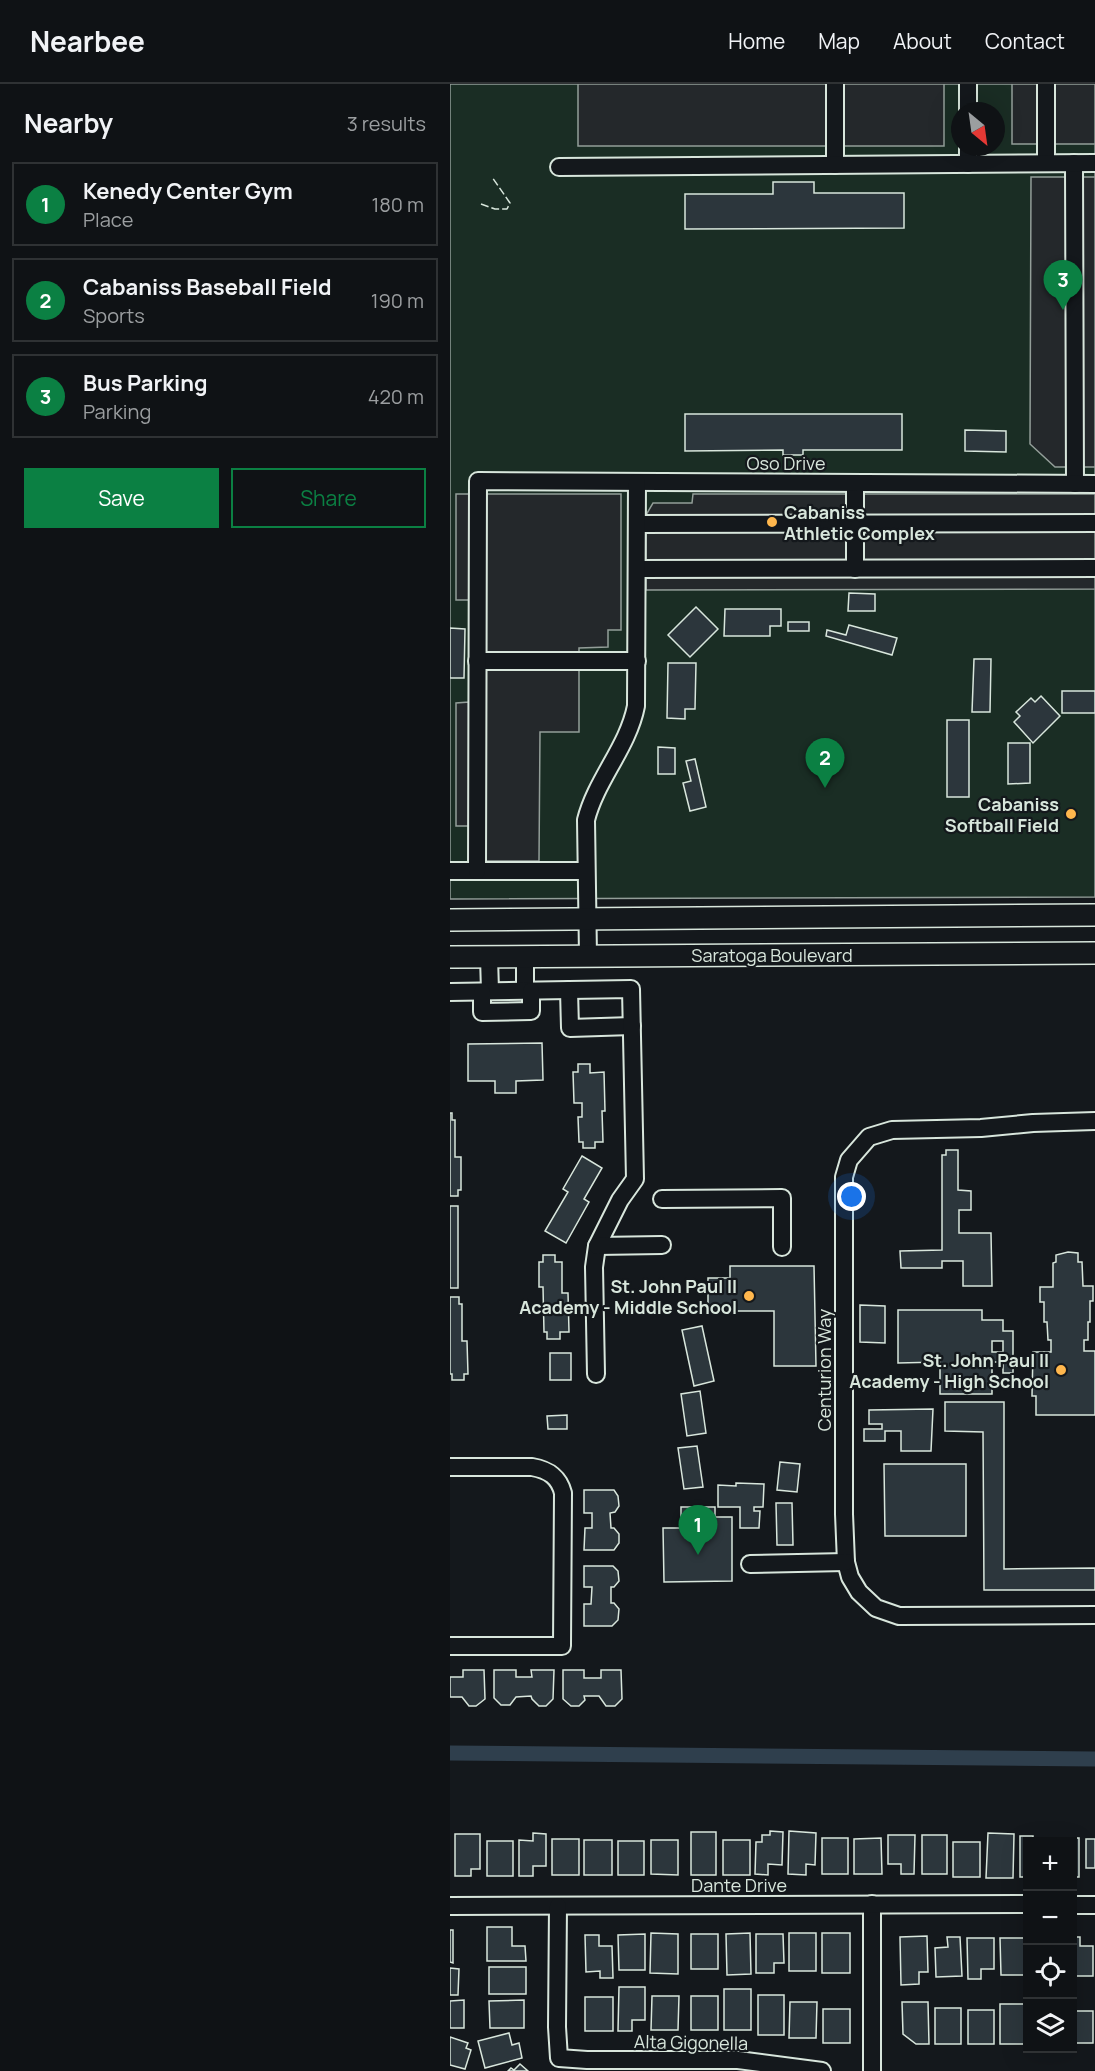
<!DOCTYPE html>
<meta charset="utf-8">
<style>
:root{--surface:#0f1215;--page:#181b1e;--text:#f1f3f6;--muted:#9b9ea0;--line:#2f3234;--accent:#0b8043}
body{margin:0;font-family:Manrope,sans-serif;background:var(--page);color:var(--text)}
.controls{position:absolute;right:18px;bottom:18px;display:grid;overflow:hidden;border-radius:0px;box-shadow:0 6px 24px #0002}
.controls button{width:54px;height:54px;display:grid;place-items:center;padding:0;border:0;border-bottom:2px solid var(--line);background:var(--surface);color:var(--text);font:30px sans-serif}
.compass{position:absolute;left:501px;top:18px;width:54px;height:54px;border-radius:50%;background:var(--surface);box-shadow:0 6px 24px #0002;rotate:151deg}
.you{position:absolute;left:402px;top:1113px;width:21px;height:21px;margin:-15px;border:4px solid #fff;border-radius:50%;background:#1a73e8;box-shadow:0 0 0 9px #1a73e833}
.badge{display:grid;place-items:center;width:39px;height:39px;border-radius:50%;background:var(--accent);color:#fff;font-size:20px;font-weight:700}
.pin{position:absolute;translate:-50% -50px;filter:drop-shadow(0 2px 3px #0008)}
.pin::after{content:'';position:absolute;top:32px;width:21px;height:18px;background:inherit;clip-path:polygon(0 0,100% 0,50% 100%)}
.list{margin:0;padding:0;list-style:none}
h2{display:flex;justify-content:space-between;align-items:center;height:78px;margin:0;padding:0 24px;font-size:26px}
h2 small{font-size:20px;font-weight:400;color:var(--muted)}
.list li{display:grid;grid-template-columns:39px 1fr auto;gap:18px;align-items:center;box-sizing:border-box;height:84px;margin:0 12px 12px;padding:0 12px;border:2px solid var(--line);border-radius:0px}
.list b{display:block;font-size:22px;white-space:nowrap}
.list p{margin:0;font-size:20px;white-space:nowrap;color:var(--muted)}
.list em{font-size:20px;font-style:normal;color:var(--muted)}
.actions{display:flex;gap:12px;padding:18px 24px}
.actions a{flex:1;padding:14px 0;border:2px solid var(--accent);border-radius:0px;text-align:center;font-size:21px;color:var(--accent)}
.actions .main{background:var(--accent);color:#fff}
.icon{flex:none;width:33px;height:33px;fill:none;stroke:currentColor;stroke-width:2;stroke-linecap:round;stroke-linejoin:round}
.map{position:relative;flex:none;width:645px;height:1987px;overflow:hidden}
header{display:flex;align-items:center;gap:36px;box-sizing:border-box;height:84px;padding:0 30px;background:var(--surface);border-bottom:2px solid var(--line)}
header strong{font-size:28px}
nav{display:flex;gap:33px;margin-inline-start:auto;font-size:21px}
main{display:flex}
aside{flex:1;background:var(--surface)}
.map>svg:first-child{display:block}
</style>
<header>
<strong>Nearbee</strong>
<nav><a>Home</a><a>Map</a><a>About</a><a>Contact</a></nav>
</header>
<main>
<aside>
<h2>Nearby<small>3 results</small></h2>
<ul class="list">
<li><span class="badge">1</span><div><b>Kenedy Center Gym</b><p>Place</p></div><em>180 m</em></li>
<li><span class="badge">2</span><div><b>Cabaniss Baseball Field</b><p>Sports</p></div><em>190 m</em></li>
<li><span class="badge">3</span><div><b>Bus Parking</b><p>Parking</p></div><em>420 m</em></li>
</ul>
<div class="actions"><a class="main">Save</a><a>Share</a></div>
</aside>
<div class="map">
<svg width="645" height="1987" viewBox="0 0 645 1987">
<rect width="100%" height="100%" fill="#14181c"/>
<path fill="#1a2d24" stroke="#939e99" stroke-width="1.5" fill-rule="evenodd" d="M0,0H645V813L0,815ZM510,27H546V63H510Z"/>
<g fill="#24282b" stroke="#939e99" stroke-width="1.5">
<rect x="128" y="0" width="366" height="62"/>
<rect x="562" y="0" width="83" height="60"/>
<polygon points="581,93 645,93 645,383 605,383 580,360"/>
<polygon points="6,410 171,410 171,546 158,546 158,563 129,564 129,648 90,648 89,777 19,777 19,742 6,742 6,619 19,618 19,516 6,516"/>
<polygon points="243,410 645,410 645,505 196,506 196,431 203,419 242,419"/>
</g>
<g fill="none" stroke-linecap="round" stroke-linejoin="round">
<polyline stroke="#2f3f4d" stroke-width="15" points="0,1669 645,1675"/>
</g>
<g fill="#2c363c" stroke="#d8e6dc" stroke-width="1.5" fill-rule="evenodd">
<polygon points="323,98 364,98 364,109 454,109 454,144 235,145 235,110 323,110"/>
<polygon points="235,330 452,330 452,366 353,366 353,371 333,371 333,366 235,367"/>
<polygon points="515,346 556,347 556,368 515,367"/>
<polygon points="399,509 425,510 425,527 398,527"/>
<polygon points="246,523 268,545 240,573 218,551"/>
<polygon points="275,525 331,525 331,542 320,542 320,552 274,552"/>
<rect x="338" y="538" width="21" height="9"/>
<polygon points="399,541 447,554 442,571 376,552 377,546 396,551"/>
<polygon points="0,544 15,545 14,594 0,594"/>
<polygon points="524,575 541,575 540,628 522,628"/>
<polygon points="218,579 246,579 245,625 235,625 235,635 217,634"/>
<rect x="612" y="607" width="33" height="22"/>
<polygon points="591,612 610,632 583,659 564,638 570,632 566,628 581,614 585,618"/>
<rect x="497" y="636" width="22" height="77"/>
<polygon points="558,659 580,659 580,699 558,700"/>
<polygon points="208,663 225,664 225,690 208,690"/>
<polygon points="245,675 256,723 240,727 233,699 241,697 236,677"/>
<polygon points="92,959 93,996 66,997 66,1009 45,1009 45,997 18,997 18,960"/>
<polygon points="128,980 140,980 140,989 154,988 155,1027 152,1027 153,1058 145,1058 145,1064 133,1064 133,1058 129,1058 128,1033 132,1033 132,1019 124,1019 123,988 128,988"/>
<polygon points="0,1029 2,1029 2,1036 5,1036 5,1073 11,1073 11,1106 8,1106 8,1112 0,1112"/>
<polygon points="496,1066 508,1066 508,1106 521,1107 521,1126 509,1126 509,1149 541,1149 542,1202 513,1202 513,1177 492,1177 492,1184 451,1184 450,1167 492,1166 492,1071 496,1071"/>
<polygon points="132,1072 152,1084 134,1115 139,1118 116,1159 95,1147 118,1108 113,1105"/>
<rect x="0" y="1122" width="8" height="82"/>
<polygon points="618,1168 628,1169 628,1178 632,1178 633,1202 643,1202 643,1217 640,1217 640,1238 638,1238 638,1256 634,1256 634,1267 645,1267 645,1331 586,1331 586,1312 582,1312 583,1268 601,1268 601,1256 598,1256 597,1238 594,1238 594,1218 590,1218 590,1203 603,1203 603,1179 606,1178 606,1171"/>
<polygon points="93,1171 105,1171 105,1178 112,1178 112,1209 118,1209 119,1248 110,1248 110,1255 97,1255 97,1248 94,1248 93,1203 89,1203 89,1178 93,1178"/>
<polygon points="280,1182 364,1182 366,1282 324,1282 324,1227 258,1227 258,1194 280,1194"/>
<polygon points="0,1213 9,1213 9,1220 12,1220 12,1257 17,1257 18,1290 14,1290 14,1296 2,1296 2,1290 0,1290"/>
<polygon points="410,1221 435,1222 435,1259 410,1258"/>
<path d="M448,1226H532V1236H553V1247H563V1289H553V1278H542V1310H490V1278L448,1279ZM542,1257H553V1268H542Z"/>
<polygon points="252,1242 264,1297 244,1302 232,1246"/>
<rect x="100" y="1269" width="21" height="27"/>
<polygon points="250,1307 256,1349 237,1352 231,1310"/>
<polygon points="495,1318 554,1318 554,1485 645,1484 645,1506 534,1506 533,1348 495,1347"/>
<polygon points="483,1325 481,1367 451,1367 451,1347 435,1347 435,1357 414,1357 414,1345 432,1345 432,1340 419,1340 419,1326"/>
<polygon points="117,1331 117,1345 98,1345 97,1332"/>
<polygon points="247,1362 253,1403 234,1405 228,1364"/>
<polygon points="330,1378 350,1380 347,1408 327,1406"/>
<polygon points="434,1380 516,1380 516,1452 435,1452"/>
<polygon points="286,1399 314,1400 313,1423 304,1423 304,1427 310,1427 309,1444 290,1444 290,1423 268,1423 268,1401 286,1402"/>
<polygon points="134,1406 164,1406 168,1412 169,1422 165,1428 160,1429 161,1444 164,1444 169,1450 169,1459 164,1466 134,1466 135,1444 142,1444 142,1429 134,1429"/>
<polygon points="326,1419 342,1419 343,1461 327,1461"/>
<polygon points="231,1423 265,1423 265,1433 282,1433 282,1497 214,1498 213,1444 231,1444"/>
<polygon points="134,1482 163,1482 168,1487 169,1497 164,1503 161,1503 161,1519 164,1519 169,1525 168,1536 162,1542 134,1542 134,1520 141,1520 142,1503 134,1503"/>
<polygon points="13,1586 34,1586 35,1615 26,1622 19,1622 12,1613 0,1613 0,1593 13,1593"/>
<polygon points="44,1586 66,1586 66,1593 82,1593 81,1586 104,1586 103,1615 96,1622 89,1622 82,1615 81,1612 66,1613 60,1621 51,1621 44,1614"/>
<polygon points="113,1586 134,1586 134,1594 151,1594 151,1586 171,1586 172,1615 165,1622 156,1622 149,1612 134,1612 135,1616 129,1622 121,1622 113,1615"/>
<polygon points="320,1747 333,1748 332,1781 318,1780 318,1791 305,1790 306,1758 312,1758 312,1751 320,1751"/>
<polygon points="339,1747 366,1749 365,1781 356,1780 356,1791 338,1790"/>
<rect x="241" y="1748" width="25" height="43"/>
<polygon points="83,1749 96,1750 96,1782 83,1782 83,1792 69,1792 69,1756 83,1757"/>
<polygon points="538,1749 564,1750 563,1794 536,1794"/>
<polygon points="5,1750 30,1750 30,1785 21,1785 21,1792 5,1792"/>
<polygon points="438,1751 465,1751 464,1790 451,1790 451,1780 438,1780"/>
<rect x="472" y="1751" width="25" height="39"/>
<polygon points="570,1752 583,1752 583,1758 578,1758 578,1793 570,1793"/>
<rect x="372" y="1754" width="26" height="36"/>
<polygon points="431,1754 432,1790 404,1790 404,1755"/>
<polygon points="603,1754 629,1754 629,1793 622,1793 622,1758 603,1758"/>
<rect x="102" y="1755" width="27" height="36"/>
<rect x="636" y="1755" width="9" height="29"/>
<rect x="134" y="1756" width="28" height="35"/>
<polygon points="201,1756 228,1756 228,1791 201,1790"/>
<rect x="273" y="1756" width="27" height="35"/>
<rect x="37" y="1757" width="26" height="35"/>
<rect x="168" y="1757" width="26" height="34"/>
<rect x="503" y="1758" width="27" height="35"/>
<polygon points="37,1843 62,1843 62,1862 75,1862 76,1877 37,1877"/>
<polygon points="0,1846 3,1846 3,1879 0,1878"/>
<polygon points="201,1849 228,1850 228,1890 200,1889"/>
<polygon points="300,1849 301,1890 277,1891 276,1850"/>
<rect x="339" y="1849" width="27" height="38"/>
<rect x="372" y="1849" width="28" height="40"/>
<polygon points="195,1850 195,1886 169,1886 168,1851"/>
<rect x="241" y="1850" width="27" height="35"/>
<polygon points="306,1850 333,1850 334,1879 324,1879 324,1889 306,1889"/>
<polygon points="135,1851 149,1851 149,1862 162,1862 163,1894 150,1894 150,1887 136,1888"/>
<polygon points="477,1852 478,1888 469,1888 469,1900 451,1901 450,1853"/>
<polygon points="497,1853 510,1853 512,1892 486,1893 485,1864 498,1863"/>
<polygon points="622,1853 630,1853 630,1862 643,1862 643,1892 622,1892"/>
<polygon points="517,1854 544,1854 544,1885 531,1885 531,1895 518,1895"/>
<polygon points="550,1854 577,1854 577,1891 551,1891"/>
<rect x="39" y="1883" width="37" height="27"/>
<polygon points="0,1884 9,1885 8,1911 0,1911"/>
<polygon points="169,1903 195,1903 195,1936 182,1936 182,1947 168,1947"/>
<rect x="274" y="1905" width="27" height="41"/>
<rect x="308" y="1911" width="26" height="40"/>
<polygon points="202,1912 229,1912 228,1946 201,1946"/>
<rect x="241" y="1912" width="27" height="34"/>
<rect x="135" y="1913" width="28" height="34"/>
<polygon points="14,1916 14,1944 0,1944 0,1917"/>
<polygon points="74,1916 74,1944 40,1944 39,1917"/>
<polygon points="340,1918 367,1918 366,1954 339,1954"/>
<polygon points="452,1918 478,1918 479,1960 466,1960 453,1950"/>
<rect x="550" y="1920" width="27" height="40"/>
<rect x="485" y="1924" width="26" height="36"/>
<rect x="373" y="1925" width="27" height="34"/>
<rect x="518" y="1926" width="26" height="34"/>
<rect x="622" y="1927" width="21" height="32"/>
<polygon points="59,1949 62,1961 69,1959 72,1974 35,1984 28,1957"/>
<polygon points="0,1953 18,1959 16,1964 21,1966 15,1985 0,1981"/>
<polygon points="70,1980 78,1987 58,1987 61,1984 64,1986"/>
</g>
<g fill="none" stroke-linecap="round" stroke-linejoin="round">
<defs>
<g id="minor">
<polyline points="385,0 385,81"/>
<polyline points="518,0 518,27"/>
<polyline points="596,0 596,79"/>
<polyline points="624,79 625,400"/>
<polyline points="518,80 518,63"/>
<polyline points="109,83 645,79"/>
<polyline points="187,440 645,439"/>
<polyline points="187,485 645,484"/>
<polyline points="405,485 405,399"/>
<polyline points="27,577 187,577"/>
<polyline points="0,787 136,787"/>
<polyline points="27,787 28,397 645,400"/>
<path d="M138,872L136,736C146,696 178,663 186,622L187,398"/>
<polyline points="39,873 40,907"/>
<polyline points="75,873 75,906"/>
<polyline points="119,906 120,944 182,942"/>
<polyline points="0,908 181,905 185,1095 170,1116 147,1162 144,1183 146,1290"/>
<polyline points="32,908 32,928 81,927 81,907"/>
<polyline points="645,1037 583,1039 531,1044 442,1046 419,1053 399,1076 394,1093 394,1430 396,1478 400,1493 409,1508 426,1524 449,1532 645,1531"/>
<polyline points="212,1115 332,1114 332,1163"/>
<polyline points="147,1162 212,1161"/>
<path d="M0,1383H82C99,1386 109,1393 113,1409L112,1562H0"/>
<polyline points="300,1480 396,1478"/>
<polyline points="422,1820 422,1987"/>
<polyline points="622,1821 645,1821"/>
<polyline points="0,1822 578,1820"/>
<polyline points="108,1822 107,1943 109,1974 137,1976 288,1976 372,1987"/>
</g>
<g id="major">
<polyline points="0,836 645,831"/>
<polyline points="0,873 645,869"/>
</g>
</defs>
<use href="#minor" stroke="#d8e6dc" stroke-width="20"/>
<use href="#major" stroke="#d8e6dc" stroke-width="24"/>
<use href="#minor" stroke="#14181c" stroke-width="16"/>
<use href="#major" stroke="#14181c" stroke-width="21"/>
<polyline stroke="#d8e6dc" stroke-width="1.5" stroke-dasharray="8 3" stroke-linecap="butt" points="31,120 45,125 57,125 60,119 42,93"/>
</g>
<g fill="#ffb74d" stroke="#14181c" stroke-width="2">
<circle cx="322" cy="438" r="6"/>
<circle cx="621" cy="730" r="6"/>
<circle cx="299" cy="1212" r="6"/>
<circle cx="611" cy="1286" r="6"/>
</g>
<g text-anchor="middle" dominant-baseline="central" stroke-width="4.5" stroke-linejoin="round" paint-order="stroke">
<g font-size="18" fill="#d8e6dc" stroke="#14181c">
<text x="336" y="379">Oso Drive</text>
<text x="322" y="871">Saratoga Boulevard</text>
<text transform="translate(374 1286) rotate(-90)">Centurion Way</text>
<text x="289" y="1801">Dante Drive</text>
<text transform="translate(241 1958) rotate(1)">Alta Gigonella</text>
</g>
<g font-size="18" font-weight="bold" fill="#d8e6dc" stroke="#14181c" text-anchor="end">
<text x="334" y="428" text-anchor="start">Cabaniss<tspan x="334" dy="21">Athletic Complex</tspan></text>
<text x="609" y="720">Cabaniss<tspan x="609" dy="21">Softball Field</tspan></text>
<text x="287" y="1202">St. John Paul II<tspan x="287" dy="21">Academy - Middle School</tspan></text>
<text x="599" y="1276">St. John Paul II<tspan x="599" dy="21">Academy - High School</tspan></text>
</g>
</g>
</svg>
<div class="controls">
<button>+</button>
<button>−</button>
<button><svg class="icon" aria-label="locate" viewBox="0 0 24 24"><circle cx="12" cy="12" r="6"/><path d="M12 2v4M12 18v4M2 12h4M18 12h4"/></svg></button>
<button><svg class="icon" aria-label="layers" viewBox="0 0 24 24"><path d="M12 4l9 5-9 5-9-5zM3 14l9 5 9-5"/></svg></button>
</div>
<svg class="compass" viewBox="-18 -18 36 36"><path d="M0-13l5 13h-10z" fill="#e53935"/><path d="M0 13l5-13h-10z" fill="#9b9ea0"/></svg>
<div class="you"></div>
<div class="pin badge" style="left:248px;top:1471px">1</div>
<div class="pin badge" style="left:375px;top:704px">2</div>
<div class="pin badge" style="left:613px;top:226px">3</div>
</div>
</main>
